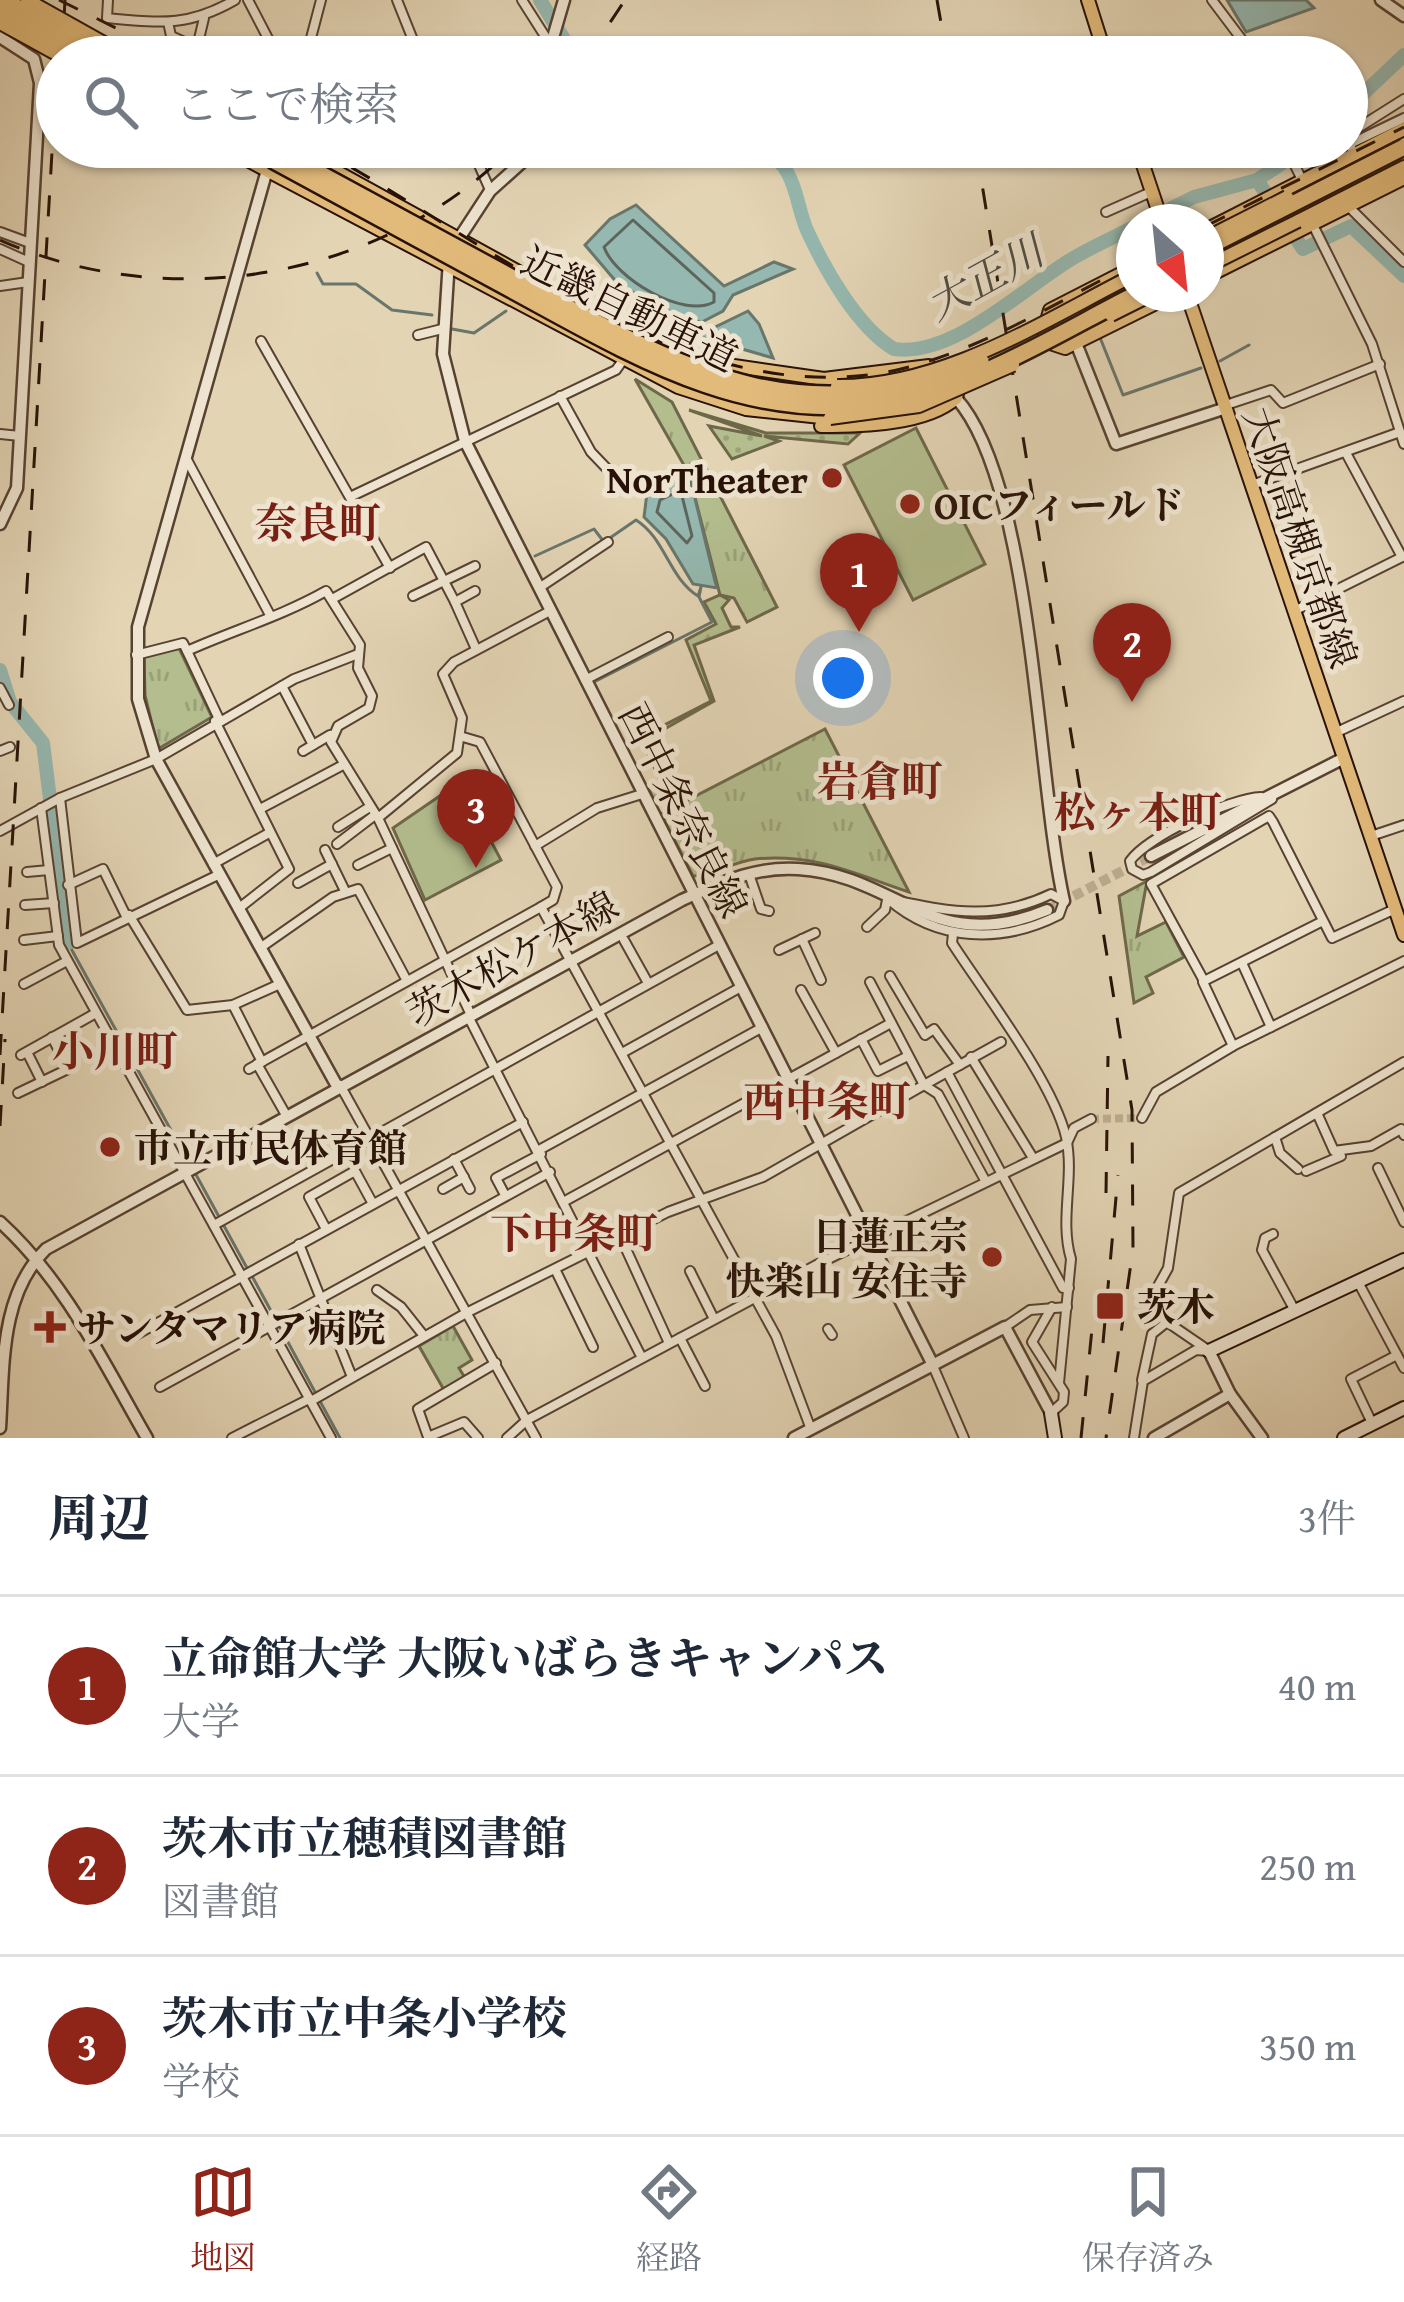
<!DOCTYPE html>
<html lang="ja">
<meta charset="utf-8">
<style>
:root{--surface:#fff;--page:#f6f6f7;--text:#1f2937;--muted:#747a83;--line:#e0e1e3;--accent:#8f2418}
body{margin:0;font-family:"Gentium Book Plus","Noto Serif JP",serif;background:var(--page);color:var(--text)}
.compass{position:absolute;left:1116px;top:204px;width:108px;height:108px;border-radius:50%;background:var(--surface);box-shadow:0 3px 9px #0004;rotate:153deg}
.you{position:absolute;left:843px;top:678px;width:42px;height:42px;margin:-30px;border:9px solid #fff;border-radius:50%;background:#1a73e8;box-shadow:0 0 0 18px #1a73e833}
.badge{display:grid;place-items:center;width:78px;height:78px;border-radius:50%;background:var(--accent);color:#fff;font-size:39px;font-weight:700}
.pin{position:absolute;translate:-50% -99px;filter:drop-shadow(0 3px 6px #0008)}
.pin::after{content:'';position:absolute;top:63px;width:42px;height:36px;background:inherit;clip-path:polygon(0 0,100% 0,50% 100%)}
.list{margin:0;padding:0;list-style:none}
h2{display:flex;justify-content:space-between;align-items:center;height:156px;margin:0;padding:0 48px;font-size:51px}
h2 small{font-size:39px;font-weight:400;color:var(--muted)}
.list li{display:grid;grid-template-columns:78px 1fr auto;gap:36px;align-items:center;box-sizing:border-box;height:180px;padding:0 48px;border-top:3px solid var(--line)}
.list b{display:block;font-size:45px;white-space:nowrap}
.list p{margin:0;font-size:39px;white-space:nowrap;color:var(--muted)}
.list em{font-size:39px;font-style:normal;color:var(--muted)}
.icon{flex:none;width:66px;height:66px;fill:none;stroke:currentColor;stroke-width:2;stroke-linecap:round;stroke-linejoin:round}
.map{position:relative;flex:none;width:1404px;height:1438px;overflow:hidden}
.search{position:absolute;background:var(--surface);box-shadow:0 3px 9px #0004;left:36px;right:36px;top:36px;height:132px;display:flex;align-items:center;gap:30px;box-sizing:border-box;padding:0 42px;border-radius:66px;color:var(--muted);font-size:45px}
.sheet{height:696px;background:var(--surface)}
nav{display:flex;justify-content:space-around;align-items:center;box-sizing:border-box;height:168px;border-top:3px solid var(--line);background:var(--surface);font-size:33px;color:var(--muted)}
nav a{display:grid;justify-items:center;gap:6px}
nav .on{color:var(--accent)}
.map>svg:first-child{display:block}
</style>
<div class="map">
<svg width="1404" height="1438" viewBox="0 0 1404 1438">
<defs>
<pattern id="grass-dots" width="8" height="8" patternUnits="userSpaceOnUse" patternTransform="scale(3)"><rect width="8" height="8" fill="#b3bd8e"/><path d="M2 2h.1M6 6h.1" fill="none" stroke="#9aa179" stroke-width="1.8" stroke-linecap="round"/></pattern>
<pattern id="forest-firs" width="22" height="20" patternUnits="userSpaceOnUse" patternTransform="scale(3)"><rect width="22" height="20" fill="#b3bd8e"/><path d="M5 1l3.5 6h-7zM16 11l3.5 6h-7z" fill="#9aa179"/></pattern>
<pattern id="park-tufts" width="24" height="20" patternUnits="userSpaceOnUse" patternTransform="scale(3)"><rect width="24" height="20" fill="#b3bd8e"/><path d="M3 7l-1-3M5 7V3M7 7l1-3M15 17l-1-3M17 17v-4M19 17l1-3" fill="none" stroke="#9aa179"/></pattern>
</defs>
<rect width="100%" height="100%" fill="#e3d4b4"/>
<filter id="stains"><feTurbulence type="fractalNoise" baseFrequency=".00167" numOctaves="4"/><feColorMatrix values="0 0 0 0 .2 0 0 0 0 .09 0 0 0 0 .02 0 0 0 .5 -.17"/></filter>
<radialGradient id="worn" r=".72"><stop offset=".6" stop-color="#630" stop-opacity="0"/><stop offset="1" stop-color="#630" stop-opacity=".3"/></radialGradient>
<polygon fill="url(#grass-dots)" stroke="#6e684a" stroke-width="3" points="689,410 766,433 860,433 848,444 764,436 779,441 732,459 709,426 762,436"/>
<polygon fill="url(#forest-firs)" stroke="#6e684a" stroke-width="3" points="720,595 729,600 722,608 731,627 740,627 694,645 714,701 645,740 670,790 653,798 648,788 661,783 641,737 711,701 686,640 716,624 704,602"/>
<g fill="url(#park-tufts)" stroke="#6e684a" stroke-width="3">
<polygon points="635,379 672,402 777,607 747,622 734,598 720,595 689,474"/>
<polygon points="179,648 212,717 158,749 145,695 144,656"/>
<path d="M825,729L909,892C855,874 814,853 755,859C734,861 711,877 693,876L661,814Z"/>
<polygon points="1147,881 1137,936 1166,922 1184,957 1146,977 1153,993 1134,1003 1119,896"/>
<polygon points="453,1326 472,1360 459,1368 465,1378 444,1390 419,1346"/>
</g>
<g fill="#b3bd8e" stroke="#6e684a" stroke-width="3">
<polygon points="916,428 985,564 913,600 844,465"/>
<polygon points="444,793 467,796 501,860 425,900 393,828"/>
</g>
<g fill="#95b8b0" stroke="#69766c" stroke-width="3">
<polygon points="1227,0 1306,0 1314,8 1246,32"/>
<polygon points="636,205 724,286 774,262 793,269 733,295 723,311 702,322 682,318 619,285 585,245 610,219"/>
<polygon points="748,311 759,324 773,358 697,336"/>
<polygon points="689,474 715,581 717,588 693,584 666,539 644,517 647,493"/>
</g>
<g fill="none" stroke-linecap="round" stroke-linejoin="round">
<g stroke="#5e655c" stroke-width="3">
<path d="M633,220L714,293V302C683,319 615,278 604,247Z"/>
<polygon points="675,493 682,496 692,536 687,543 657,512 660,500"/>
</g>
<g stroke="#69766c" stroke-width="3">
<polyline points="317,273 323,284 356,284 392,310 432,315"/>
<polyline points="452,329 474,333 506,311"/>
<polyline points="1099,335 1123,395 1201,368"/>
<polyline points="1220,361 1249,345"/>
<path d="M535,556L594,529L604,542L636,520C665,538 669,578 698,596L701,587L699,597L712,622L594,682"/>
<polyline points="68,943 189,1163"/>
<polyline points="194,1171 247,1268"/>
<polyline points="252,1276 340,1438"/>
</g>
<g stroke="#95b8b0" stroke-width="14">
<polyline points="540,0 575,57"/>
<polyline points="1347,109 1404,55"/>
<path d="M751,147C762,153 775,156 783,166C796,183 798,208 806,228C824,268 857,327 894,349C954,358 1026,285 1075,257C1094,246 1114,237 1134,227"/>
<polyline points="1257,180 1303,249 1351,226 1404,276"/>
<polyline points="1144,222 1194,197 1257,180 1306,147"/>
<polyline points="0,670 10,702 43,743 68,943"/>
</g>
<polyline stroke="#bead91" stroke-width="8" stroke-dasharray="8 4" stroke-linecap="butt" points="1091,1119 1142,1118"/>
<polyline stroke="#bead91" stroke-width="10" stroke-dasharray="10 5" stroke-linecap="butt" points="1047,910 1151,856"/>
<defs>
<g id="minor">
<path d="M108,0L107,18C161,23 188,27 235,0"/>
<polyline points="248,0 273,48"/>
<polyline points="397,0 415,45 433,57"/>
<polyline points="522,0 550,44"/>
<polyline points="1212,0 1255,57"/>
<polyline points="168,22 171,36 191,45 199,39 204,18"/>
<polyline points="306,57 321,0"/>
<polyline points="393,57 415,45"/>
<polyline points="1347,135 1404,99"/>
<polyline points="211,147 226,155"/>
<polyline points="471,147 490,190"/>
<polyline points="608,147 616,160 623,155 621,147"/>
<polyline points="1286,147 1302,180"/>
<polyline points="1353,153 1350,144 1404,118"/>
<polyline points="1325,169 1337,147"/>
<polyline points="1349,207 1404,262"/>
<polyline points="1106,212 1151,192"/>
<polyline points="1313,225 1372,344 1404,444"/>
<polyline points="0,232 30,243"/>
<polyline points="0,249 29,262"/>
<polyline points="0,286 28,282"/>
<polyline points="418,335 442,329"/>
<polyline points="261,341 390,568"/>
<polyline points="560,396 591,452 615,477"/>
<polyline points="1226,405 1271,390 1283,403 1380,364"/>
<polyline points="0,434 20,436"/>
<polyline points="1346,453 1402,557"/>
<polyline points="186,458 270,615"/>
<polyline points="1252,485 1400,432"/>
<polyline points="352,496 616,370 623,360"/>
<polyline points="539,588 608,542"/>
<polyline points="475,591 455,602 476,649"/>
<polyline points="413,596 475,566"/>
<polyline points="334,598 426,547 455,602"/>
<polyline points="1294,611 1404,556"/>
<polyline points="136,655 183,643 187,651"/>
<polyline points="585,680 668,637"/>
<polyline points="282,686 313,745"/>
<polyline points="0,688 9,705"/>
<path d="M219,719L187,651C234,630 282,616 326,591L360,645L358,668L372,696L369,708L338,726L331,742L378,818"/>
<polyline points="215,721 289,869 238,909"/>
<polyline points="1337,732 1404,701"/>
<polyline points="463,737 480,742 557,887 553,900 541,907 776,1336 809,1424"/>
<polyline points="0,751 10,747"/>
<polyline points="303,751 330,735"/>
<path d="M1261,797C1231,798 1148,836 1130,861L1132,869L1143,875L1151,872L1272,799"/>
<polyline points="60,798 77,943 218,875"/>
<polyline points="41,808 59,945 331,1438"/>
<polyline points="260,809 343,765"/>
<polyline points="338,827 368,808"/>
<polyline points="0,831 60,798 156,759 294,679 358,654"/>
<polyline points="1371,836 1404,825"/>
<polyline points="337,844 375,815"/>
<polyline points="535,846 597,808 642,794"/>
<polyline points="325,850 345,891"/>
<polyline points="213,864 269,833"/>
<polyline points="358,865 392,848"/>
<polyline points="27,872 49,870"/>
<polyline points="749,874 761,909 769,911"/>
<polyline points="298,883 332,864"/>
<polyline points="68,885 103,869 126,916"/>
<path d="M1051,894L1064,901L1059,915C1002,944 937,942 888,899C948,911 993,922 1051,894Z"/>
<polyline points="25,905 54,903"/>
<polyline points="129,915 187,1010 233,1005 280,984"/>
<polyline points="1323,921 1204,981 1151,884 1269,816 1273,822 1332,938 1395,909"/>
<polyline points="867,927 885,910 887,900"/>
<path d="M953,934L952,943C985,994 1053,1082 1066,1137C1075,1178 1059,1219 1071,1259L1059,1383"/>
<polyline points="802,939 821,980"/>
<polyline points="24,940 58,936"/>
<polyline points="624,940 648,983"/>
<polyline points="260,948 333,897 358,889 407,981"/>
<polyline points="779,950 815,933"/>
<polyline points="1242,963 1271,1027"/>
<polyline points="890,976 925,1035 934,1029 960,1065"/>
<polyline points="870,982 924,1085 1001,1042"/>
<polyline points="1203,982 1233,1046"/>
<polyline points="24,984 67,961"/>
<polyline points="801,990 836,1053"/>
<polyline points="233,1005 262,1062"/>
<polyline points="471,1015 378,818 457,753 462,718 443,674 454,662 550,611"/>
<polyline points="469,1018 642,1358"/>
<polyline points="861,1039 878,1071 908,1056"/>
<polyline points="27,1052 42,1082"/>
<polyline points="622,1053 741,987"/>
<polyline points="21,1055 96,1013"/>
<polyline points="971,1057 1033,1158"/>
<polyline points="257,1064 286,1115"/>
<polyline points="249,1069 541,907"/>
<polyline points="947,1072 1063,1288 1069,1288"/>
<polyline points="340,1085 536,1438"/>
<polyline points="18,1093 68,1069 52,1037"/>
<polyline points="1317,1113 1334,1151 1371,1146 1401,1129 1404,1135"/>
<polyline points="1142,1118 1156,1092 1233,1046 1404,961"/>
<polyline points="1275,1137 1280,1153 1298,1169"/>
<polyline points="539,1150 763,1027"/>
<polyline points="454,1159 470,1189"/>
<polyline points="1378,1168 1404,1222"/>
<polyline points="1306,1171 1341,1156"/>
<polyline points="443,1189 464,1177"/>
<polyline points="505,1195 496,1178 541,1154"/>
<polyline points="565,1201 891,1023"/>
<polyline points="214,1225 719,945"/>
<polyline points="326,1229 309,1197 355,1171 373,1204"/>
<polyline points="1273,1234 1265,1238 1262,1250 1294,1309"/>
<polyline points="621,1238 669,1343"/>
<polyline points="299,1244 352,1377"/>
<polyline points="556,1271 593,1347"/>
<polyline points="690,1271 714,1319"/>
<polyline points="1358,1282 1404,1368"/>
<polyline points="377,1290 401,1307 424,1336"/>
<polyline points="1167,1322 1147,1306 1168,1268 1179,1193 1404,1062"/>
<polyline points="1005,1327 1030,1310 1067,1307"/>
<polyline points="828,1329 832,1335"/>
<polyline points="132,1337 523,1122"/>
<polyline points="680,1338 705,1386"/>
<polyline points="933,1366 964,1438"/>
<polyline points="1142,1380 1152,1334 1167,1322 1208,1350"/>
<polyline points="160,1387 550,1172"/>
<polyline points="311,1401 468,1312 668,1212 763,1177 924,1085 938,1094 986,1182"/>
<polyline points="1051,1413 1063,1402 1064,1392 1032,1342 1052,1307"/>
<polyline points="1372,1423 1351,1379 1397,1355"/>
<polyline points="232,1438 309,1399"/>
<polyline points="478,1438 464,1422 428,1437 418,1409 496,1363"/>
<polyline points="507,1438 527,1420 820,1263 1067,1143 1074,1128 1091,1119"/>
<polyline points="1134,1438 1143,1381 1196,1350 1208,1351"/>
</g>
<g id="tertiary">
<polyline points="1381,0 1404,16"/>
<polyline points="0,37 34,59 40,83 17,488 0,524"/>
<polyline points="554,57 552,41 564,0"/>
<polyline points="267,170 138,627 138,699 156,759 337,1086"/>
<polyline points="456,243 490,191 539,147"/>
<polyline points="449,260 443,354 465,441 933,1365"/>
<polyline points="1076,343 1116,444 1226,408"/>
<path d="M956,398C1033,483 1037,783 1064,901"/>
<polyline points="1151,856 1344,758"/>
<path d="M0,1222C66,1282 103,1362 147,1438"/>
<polyline points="1209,1351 1230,1394 1262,1438"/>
<path d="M0,1428C4,1363 0,1295 46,1249L682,900C721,883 755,866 798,869C898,875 932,958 1047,910"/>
<polyline points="794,1438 1005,1327 1051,1413"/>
<polyline points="1154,1438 1230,1394"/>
</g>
<g id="secondary">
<polyline points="1209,1351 1404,1260"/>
<polyline points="1051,1413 1055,1438"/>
<polyline points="1344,1438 1404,1408"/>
</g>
<g id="primary">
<polyline points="1088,0 1106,57"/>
<polyline points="223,147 678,387 746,409 830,418"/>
<polyline points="292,147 575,303"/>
<polyline points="1137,147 1162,222"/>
<polyline points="1298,221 1404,167"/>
<polyline points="1206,230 1404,129"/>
<polyline points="1134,267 1050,310 1044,332 1050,343 1065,348 1174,294"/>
<polyline points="1206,277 1404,178"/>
<polyline points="1187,294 1404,935"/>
<polyline points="693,360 824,379 929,366"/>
<path d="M821,426C860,426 926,425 956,398L959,385"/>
</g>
<polyline id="motorway" points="248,147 272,160"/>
</defs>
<use href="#minor" stroke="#574232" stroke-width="12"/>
<use href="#tertiary" stroke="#574232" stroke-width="15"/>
<use href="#secondary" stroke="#281207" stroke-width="16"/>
<use href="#primary" stroke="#281207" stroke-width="16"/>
<use href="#motorway" stroke="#281207" stroke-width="20"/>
<use href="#minor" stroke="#ede3ce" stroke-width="8"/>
<use href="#tertiary" stroke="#ede3ce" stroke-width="10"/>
<use href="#secondary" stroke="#ede3ce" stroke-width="12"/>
<use href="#primary" stroke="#e2ba7a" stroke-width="12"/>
<use href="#motorway" stroke="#e2ba7a" stroke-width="15"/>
<g stroke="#281207" stroke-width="3" stroke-dasharray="21 21" stroke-linecap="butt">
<polyline points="59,0 175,57"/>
<polyline points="937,0 947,57"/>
<polyline points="62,57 65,0"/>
<polyline points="587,57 625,0"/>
<path d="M315,147C487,239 691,418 901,369C983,349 1059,301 1134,263"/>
<polyline points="976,147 1132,1110 1133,1249 1106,1438"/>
<polyline points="1206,226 1404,127"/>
<path d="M0,240C169,315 382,280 513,147"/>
<polyline points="0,1055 57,65"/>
<polyline points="0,1126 5,1039"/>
<polyline points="1106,1193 1108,1056"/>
<polyline points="1103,1343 1118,1175"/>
<polyline points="1081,1438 1093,1319"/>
</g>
<defs>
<g id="primary-bridge">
<polyline points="27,0 129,57"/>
<polyline points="0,23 62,57"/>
<polyline points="1206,238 1287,197"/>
<polyline points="1206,267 1298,221"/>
<polyline points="1111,315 1153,294"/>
<path d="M837,386C943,387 1043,321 1134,275"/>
<polyline points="830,418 919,406 1013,365"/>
</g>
<g id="motorway-bridge">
<polyline points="4,0 107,57"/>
<polyline points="0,11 83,57"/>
<path d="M277,150C360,195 443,240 526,285C687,371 798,436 981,361"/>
<path d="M272,160C349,202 427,244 504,286C625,351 743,427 886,402C975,387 1057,334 1136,294"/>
<polyline points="1206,248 1404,147"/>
</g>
</defs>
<use href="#primary-bridge" stroke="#281207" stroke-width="16" stroke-linecap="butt"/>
<use href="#motorway-bridge" stroke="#281207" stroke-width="20" stroke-linecap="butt"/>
<use href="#primary-bridge" stroke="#e2ba7a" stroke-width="12"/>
<use href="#motorway-bridge" stroke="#e2ba7a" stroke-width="15"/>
</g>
<g fill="#8f2418" stroke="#ede3ce" stroke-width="4.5">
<circle cx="832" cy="478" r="12"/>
<circle cx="910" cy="504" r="12"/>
<circle cx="110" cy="1147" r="12"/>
<circle cx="992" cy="1257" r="12"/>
<rect x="1095" y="1291" width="30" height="30" rx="6"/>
<path d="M44 1309h12v12h12v12h-12v12h-12v-12h-12v-12h12z"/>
</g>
<g text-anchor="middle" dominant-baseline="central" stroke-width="10" stroke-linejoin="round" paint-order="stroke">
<g font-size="39" fill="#281207" stroke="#ede3ce">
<text transform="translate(630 308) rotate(26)">近畿自動車道</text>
<text transform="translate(1301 537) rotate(71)">大阪高槻京都線</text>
<text transform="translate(684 810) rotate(63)">西中条奈良線</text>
<text transform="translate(512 958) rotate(-29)">茨木松ケ本線</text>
</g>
<g font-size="39" font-weight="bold" fill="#281207" stroke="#ede3ce" text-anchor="start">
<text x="808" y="478" text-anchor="end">NorTheater</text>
<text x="934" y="504">OICフィールド</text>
<text x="134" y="1147">市立市民体育館</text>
<text x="968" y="1235" text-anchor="end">日蓮正宗<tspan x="968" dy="45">快楽山 安住寺</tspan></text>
<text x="1137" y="1306">茨木</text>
<text x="77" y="1327">サンタマリア病院</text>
</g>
<g font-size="42" font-style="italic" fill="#4e4c42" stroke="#ede3ce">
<text transform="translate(984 277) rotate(-29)">大正川</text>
</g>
<g font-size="42" font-weight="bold" fill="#7a1f14" stroke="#ede3ce">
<text x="318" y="522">奈良町</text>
<text x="880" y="780">岩倉町</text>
<text x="1138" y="811">松ヶ本町</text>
<text x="115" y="1050">小川町</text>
<text x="827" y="1100">西中条町</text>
<text x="574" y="1232">下中条町</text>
</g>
</g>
<rect width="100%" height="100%" filter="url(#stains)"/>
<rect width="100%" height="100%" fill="url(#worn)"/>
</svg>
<svg class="compass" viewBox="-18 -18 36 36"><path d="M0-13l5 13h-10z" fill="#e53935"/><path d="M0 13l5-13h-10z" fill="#747a83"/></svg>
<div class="you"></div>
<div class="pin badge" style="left:859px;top:632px">1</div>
<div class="pin badge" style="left:1132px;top:702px">2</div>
<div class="pin badge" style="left:476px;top:868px">3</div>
<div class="search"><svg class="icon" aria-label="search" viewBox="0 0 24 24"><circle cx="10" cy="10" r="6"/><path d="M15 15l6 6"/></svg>ここで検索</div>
</div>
<section class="sheet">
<h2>周辺<small>3件</small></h2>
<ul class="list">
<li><span class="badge">1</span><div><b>立命館大学 大阪いばらきキャンパス</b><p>大学</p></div><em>40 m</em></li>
<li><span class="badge">2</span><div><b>茨木市立穂積図書館</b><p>図書館</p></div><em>250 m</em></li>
<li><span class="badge">3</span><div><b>茨木市立中条小学校</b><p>学校</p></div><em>350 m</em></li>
</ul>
</section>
<nav>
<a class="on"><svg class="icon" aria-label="map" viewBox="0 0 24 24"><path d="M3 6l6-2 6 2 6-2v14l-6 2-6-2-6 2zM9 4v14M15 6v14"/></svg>地図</a>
<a><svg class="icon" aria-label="directions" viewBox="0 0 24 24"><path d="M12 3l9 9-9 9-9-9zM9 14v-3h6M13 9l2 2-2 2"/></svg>経路</a>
<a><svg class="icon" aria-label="saved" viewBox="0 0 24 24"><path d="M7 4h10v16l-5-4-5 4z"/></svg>保存済み</a>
</nav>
